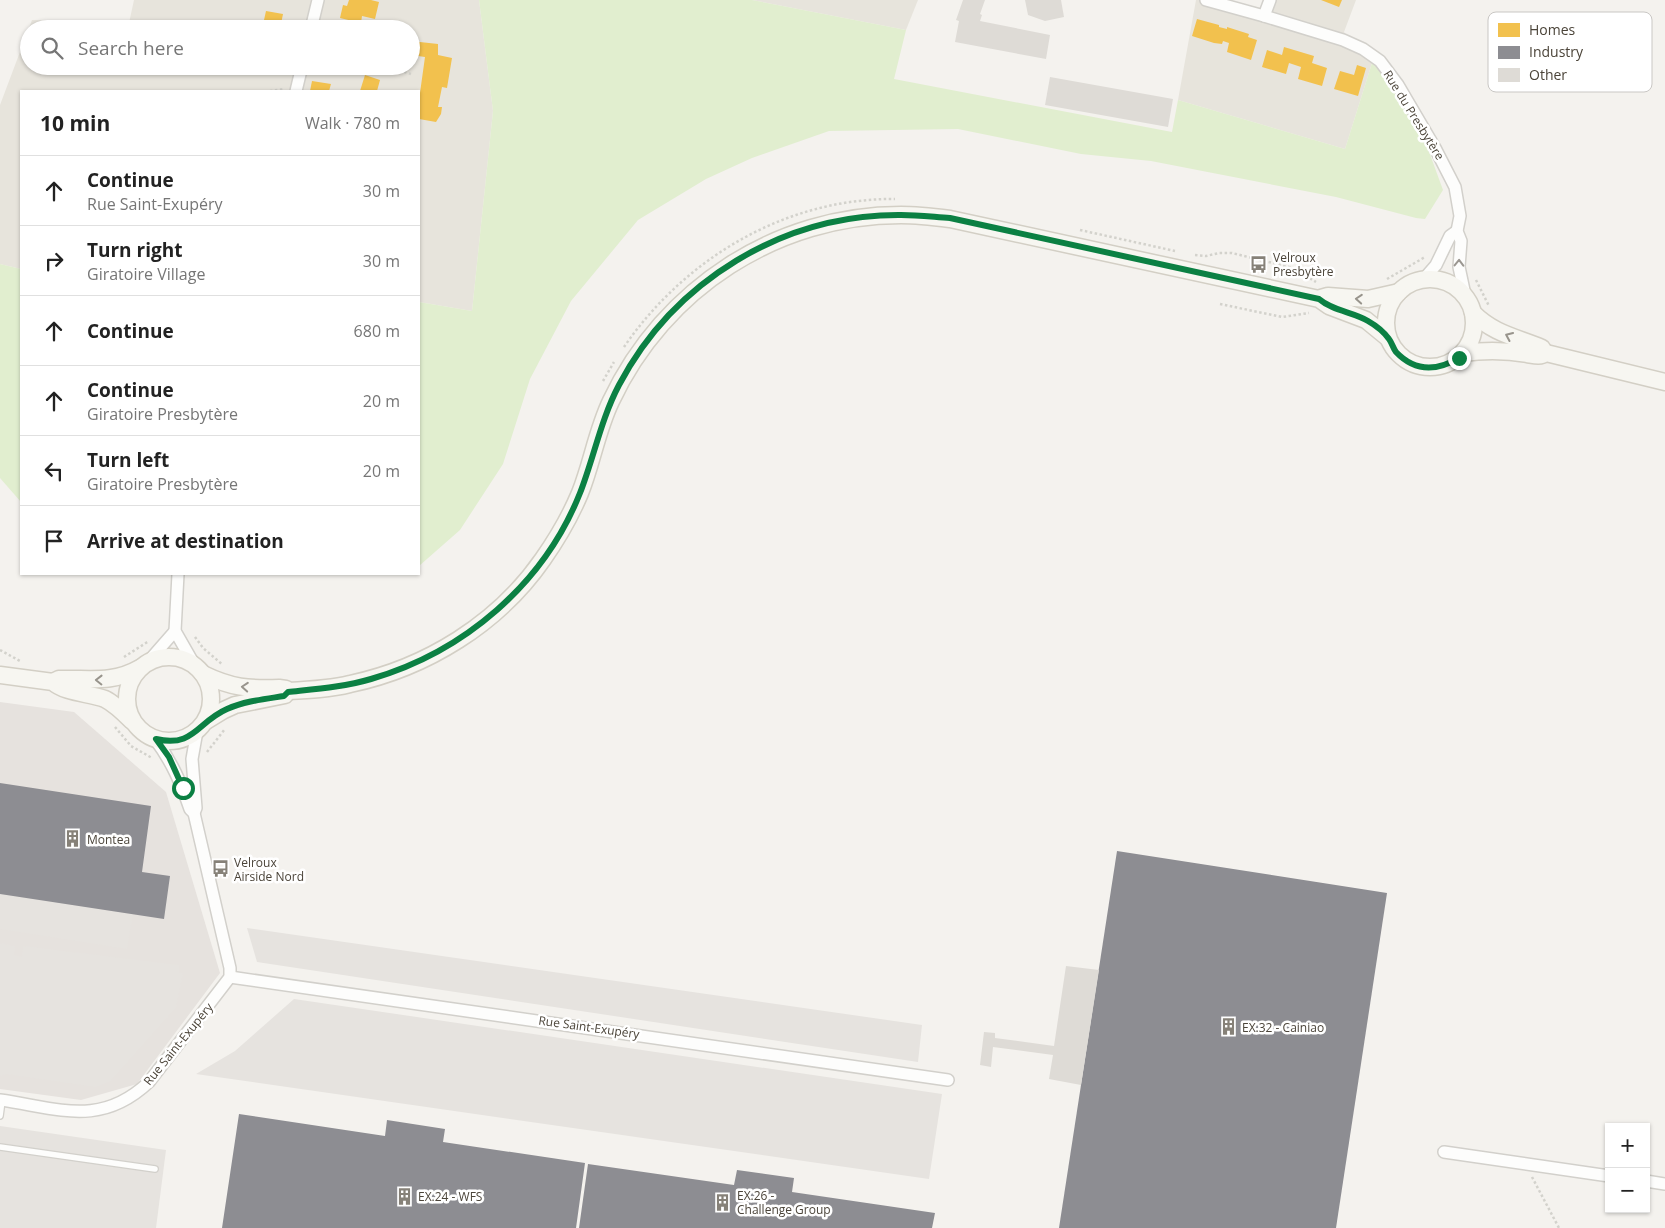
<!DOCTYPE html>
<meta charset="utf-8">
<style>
:root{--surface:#fff;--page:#f2f2f2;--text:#222;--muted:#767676;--line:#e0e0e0}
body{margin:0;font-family:"Open Sans",sans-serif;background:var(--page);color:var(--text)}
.controls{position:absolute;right:15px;bottom:15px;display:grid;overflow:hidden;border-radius:0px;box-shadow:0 1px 4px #0004}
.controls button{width:45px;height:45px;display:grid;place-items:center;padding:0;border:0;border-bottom:1px solid var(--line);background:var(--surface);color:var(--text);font:25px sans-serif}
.stop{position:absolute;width:15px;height:15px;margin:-11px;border:4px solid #0b8043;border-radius:50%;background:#fff}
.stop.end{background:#0b8043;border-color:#fff;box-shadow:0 1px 5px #0008}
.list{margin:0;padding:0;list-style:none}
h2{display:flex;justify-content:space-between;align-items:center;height:65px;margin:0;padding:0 20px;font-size:21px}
h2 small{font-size:16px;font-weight:400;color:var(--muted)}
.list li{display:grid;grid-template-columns:32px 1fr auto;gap:15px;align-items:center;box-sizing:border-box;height:70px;padding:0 20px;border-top:1px solid var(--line)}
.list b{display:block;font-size:19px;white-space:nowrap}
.list p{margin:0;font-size:16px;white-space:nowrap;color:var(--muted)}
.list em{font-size:16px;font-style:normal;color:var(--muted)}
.icon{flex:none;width:28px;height:28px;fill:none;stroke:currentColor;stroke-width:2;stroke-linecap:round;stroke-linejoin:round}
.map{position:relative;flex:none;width:1665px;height:1228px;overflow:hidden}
.search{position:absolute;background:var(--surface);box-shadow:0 1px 4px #0004;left:20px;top:20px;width:400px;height:55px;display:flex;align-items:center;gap:12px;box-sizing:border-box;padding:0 18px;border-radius:28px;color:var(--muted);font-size:19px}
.panel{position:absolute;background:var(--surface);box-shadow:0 1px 4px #0004;left:20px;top:90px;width:400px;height:485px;border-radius:0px}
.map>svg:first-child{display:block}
</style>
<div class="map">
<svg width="1665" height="1228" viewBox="0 0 1665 1228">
<rect width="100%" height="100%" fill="#f4f2ee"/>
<g fill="#e7e4dc" fill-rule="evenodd">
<path d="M134,0H479L493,111L472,311L419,302V91H21V269L0,264V105L32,20L129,23ZM29,29H411V66H29Z"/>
<polygon points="752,0 918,0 906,30"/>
<polygon points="1196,0 1222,0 1263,9 1266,0 1356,0 1344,32 1372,63 1345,149 1178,100"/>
</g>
<polygon fill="#e6e2de" points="0,702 74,712 166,792 220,973 137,1084 81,1100 0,1089"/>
<g fill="#e1eecf">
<polygon points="479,0 752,0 906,30 894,79 1172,132 1178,100 1345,149 1372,63 1381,70 1424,138 1443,190 1425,219 1416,218 1336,197 1151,161 1081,154 958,129 829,131 752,158 706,179 638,220 571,301 530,379 503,464 460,530 419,566 419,302 472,311 493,111"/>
<polygon points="0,264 21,269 21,502 0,478"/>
</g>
<g fill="#e6e3df">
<polygon points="0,894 133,914 127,949 0,929"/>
<polygon points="247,928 922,1025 918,1062 257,962"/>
<polygon points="0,943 15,946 14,955 22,957 23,946 179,965 179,973 183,973 176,1008 111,1081 96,1087 6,1074 0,1076"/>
<polygon points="294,999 942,1094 929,1179 196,1074 235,1051"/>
<polygon points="0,1126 166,1150 156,1228 0,1228"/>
</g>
<g fill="#f2c14e">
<polygon points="349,0 371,0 379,2 375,19 362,16 361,23 340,18 343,5 347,6"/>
<polygon points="1321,0 1342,0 1339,7"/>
<polygon points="266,11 283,14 280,29 262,29"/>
<polygon points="1197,19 1219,25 1219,27 1227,29 1227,27 1249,34 1248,37 1257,40 1251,60 1227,52 1229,43 1223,41 1222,44 1214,43 1192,36"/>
<polygon points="411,41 438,44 438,55 452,58 447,88 442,87 438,107 442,107 441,114 436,122 419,119 419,100 425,57 411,55"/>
<polygon points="1284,47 1314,56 1312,63 1327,68 1322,86 1298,79 1301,67 1289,63 1286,74 1262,67 1267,50 1282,55"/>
<polygon points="1357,65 1366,68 1358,96 1334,89 1340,71 1354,75"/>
<polygon points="365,75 380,80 377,91 360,91"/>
<polygon points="312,81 331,84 329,91 310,91"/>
</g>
<g fill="#8d8d92">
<polygon points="0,783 151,806 142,872 170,876 164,919 0,894"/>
<polygon points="1117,851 1387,893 1336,1228 1059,1228"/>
<polygon points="239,1114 385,1136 387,1120 445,1129 443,1142 585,1163 576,1228 222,1228"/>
<polygon points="588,1164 734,1185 737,1170 794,1178 792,1192 935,1213 932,1228 579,1228"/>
</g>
<g fill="#dedbd6">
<polygon points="963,0 985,0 980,14 982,15 980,21 1050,35 1046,59 955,42 959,21 956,20"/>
<polygon points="1025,0 1061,0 1064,17 1045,21 1028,15"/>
<polygon points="1050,77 1173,99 1168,127 1045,105"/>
<polygon points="1066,966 1099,970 1081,1085 1049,1079 1053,1055 993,1047 991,1067 980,1065 984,1032 995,1033 995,1038 1054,1046"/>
</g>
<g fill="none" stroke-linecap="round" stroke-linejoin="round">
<defs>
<g id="lane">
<polyline points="0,1116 2,1101"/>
<polyline points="0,1147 155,1169"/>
</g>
<g id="street">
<polyline points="1206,0 1264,16 1343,40 1363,49 1380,61 1398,85 1435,148 1455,187 1460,216 1457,231 1461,241 1459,267 1465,295"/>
<polyline points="1264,16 1270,0"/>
<polyline points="311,29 318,0"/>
<polyline points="296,91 302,66"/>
<polyline points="1423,280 1436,265 1450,236 1457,231"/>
<polyline points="178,574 175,631 195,666"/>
<polyline points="147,663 175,631"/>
<polyline points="194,813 196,808 192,759 197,731"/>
<polyline points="230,977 948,1080"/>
<path d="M0,1100C58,1108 100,1128 149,1082L230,977V968L194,813L190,809C181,783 172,762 155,739"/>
<polyline points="1444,1152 1609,1176"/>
<polyline points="1646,1181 1665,1184"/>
</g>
<g id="secondary">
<circle cx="1430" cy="323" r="44"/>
<polyline points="1321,298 1328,296 1368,299 1399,292"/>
<path d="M1473,313C1494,334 1516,337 1542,348"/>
<path d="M1463,353C1485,350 1505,350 1527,354C1534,355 1540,357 1546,353L1665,382"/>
<circle cx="169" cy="699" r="42"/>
<path d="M203,674C232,688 248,689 279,688L286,689L288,691C309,690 330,689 350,684C426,668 498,624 543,559C557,539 570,517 580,493C592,463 597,430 611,401C664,288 777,215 901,215C918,215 934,217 950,219L1319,299L1329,306L1366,320L1388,338"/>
<path d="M0,675L53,682C65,693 89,693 105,699C115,704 124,713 132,721"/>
<path d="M55,681L59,679C89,678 112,684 140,668"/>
<polyline points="206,721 224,710 235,705 285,695"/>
</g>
</defs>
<use href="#lane" stroke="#d2d0cb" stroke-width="8"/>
<use href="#street" stroke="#d2d0cb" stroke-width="14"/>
<use href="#secondary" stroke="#d3cfc5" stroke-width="19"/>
<g stroke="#d3d2cc" stroke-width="2.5" stroke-dasharray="2.5 2.5" stroke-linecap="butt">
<polyline points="385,66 411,74"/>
<polyline points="270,91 284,89"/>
<polyline points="1080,230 1175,251"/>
<polyline points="1195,255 1206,256 1219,253 1232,253 1293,268 1316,282"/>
<polyline points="1387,279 1425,257"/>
<polyline points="1476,280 1489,306"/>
<polyline points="1220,304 1282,317 1309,313"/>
<path d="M624,347C685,258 786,198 895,199"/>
<polyline points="603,381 614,362"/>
<polyline points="195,637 203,648 223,665"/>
<polyline points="0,650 20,661"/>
<polyline points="124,657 149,641"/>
<polyline points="115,727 131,746 152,758"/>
<polyline points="207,752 225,729"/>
<polyline points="1532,1177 1559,1228"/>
</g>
<use href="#lane" stroke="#fdfdfc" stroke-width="5.5"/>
<use href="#street" stroke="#fdfdfc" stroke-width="11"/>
<use href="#secondary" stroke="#f7f6f1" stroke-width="16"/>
</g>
<defs><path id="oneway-chevron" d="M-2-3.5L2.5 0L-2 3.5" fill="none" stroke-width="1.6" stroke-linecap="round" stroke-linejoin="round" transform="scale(1.25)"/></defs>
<use stroke="#9b9791" href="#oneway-chevron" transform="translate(1459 263) rotate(-89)"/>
<g stroke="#98948c">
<use href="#oneway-chevron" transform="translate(1359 299) rotate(-176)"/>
<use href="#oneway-chevron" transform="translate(1509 336) rotate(-156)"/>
<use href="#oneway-chevron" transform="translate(99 680) rotate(-179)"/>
<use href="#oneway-chevron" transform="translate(245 687) rotate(-176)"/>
</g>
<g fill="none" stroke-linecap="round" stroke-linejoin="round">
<path stroke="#0b8043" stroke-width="6" d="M183,788L169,757L156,739C194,748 197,722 227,709C245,701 265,699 284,696L288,692C316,689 344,687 371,679C464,652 544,584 580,493C594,457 601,419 619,385C674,281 783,214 901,215C918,215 934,217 950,218L1319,299C1333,311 1353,312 1368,321C1375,325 1384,332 1389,339C1392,343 1393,348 1396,352C1415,372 1437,371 1459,358"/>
</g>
<defs>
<symbol id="bus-bare" viewBox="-9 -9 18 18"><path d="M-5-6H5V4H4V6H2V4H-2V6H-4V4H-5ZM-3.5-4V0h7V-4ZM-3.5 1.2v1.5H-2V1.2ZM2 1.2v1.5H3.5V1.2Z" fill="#868178" stroke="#fff" stroke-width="2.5" paint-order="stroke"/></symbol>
<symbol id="building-bare" viewBox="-9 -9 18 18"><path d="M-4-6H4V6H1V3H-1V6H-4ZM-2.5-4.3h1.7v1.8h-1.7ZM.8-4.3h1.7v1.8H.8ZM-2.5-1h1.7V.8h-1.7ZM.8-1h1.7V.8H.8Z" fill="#868178" stroke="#fff" stroke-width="2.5" paint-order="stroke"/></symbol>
</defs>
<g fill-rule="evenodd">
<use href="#bus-bare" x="1246" y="252" width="25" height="25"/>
<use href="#building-bare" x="60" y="826" width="25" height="25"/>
<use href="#bus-bare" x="208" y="856" width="25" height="25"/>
<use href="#building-bare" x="1216" y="1014" width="25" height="25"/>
<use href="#building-bare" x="392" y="1184" width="25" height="25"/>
<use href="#building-bare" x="710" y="1190" width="25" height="25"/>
</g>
<g text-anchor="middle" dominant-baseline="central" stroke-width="5" stroke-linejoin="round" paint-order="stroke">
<g font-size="12" fill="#4b4439" stroke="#fff">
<text transform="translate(1414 115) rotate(58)">Rue du Presbytère</text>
<text transform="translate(589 1027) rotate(8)">Rue Saint-Exupéry</text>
<text transform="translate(178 1044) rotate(-51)">Rue Saint-Exupéry</text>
</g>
<g font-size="12" fill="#4b4439" stroke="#fff" text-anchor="start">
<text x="1273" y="257">Velroux<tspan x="1273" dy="14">Presbytère</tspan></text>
<text x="87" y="839">Montea</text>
<text x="234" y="862">Velroux<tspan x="234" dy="14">Airside Nord</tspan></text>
<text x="1242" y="1027">EX.32 - Cainiao</text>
<text x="737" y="1195">EX.26 -<tspan x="737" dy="14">Challenge Group</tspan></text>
<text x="418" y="1196">EX.24 - WFS</text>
</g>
</g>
<rect x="1488" y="12" width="164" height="80" rx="8" fill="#fff" stroke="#c9c7c4" stroke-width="1"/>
<rect x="1498" y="23" width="22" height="14" fill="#f2c14e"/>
<rect x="1498" y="46" width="22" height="13" fill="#8d8d92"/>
<rect x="1498" y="68" width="22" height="14" fill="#dedbd6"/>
<g font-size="14" fill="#4b4439">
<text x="1529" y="35">Homes</text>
<text x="1529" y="57">Industry</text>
<text x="1529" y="80">Other</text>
</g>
</svg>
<div class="controls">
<button>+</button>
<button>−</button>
</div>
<div class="stop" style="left:183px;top:788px"></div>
<div class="stop end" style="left:1459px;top:358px"></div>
<div class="search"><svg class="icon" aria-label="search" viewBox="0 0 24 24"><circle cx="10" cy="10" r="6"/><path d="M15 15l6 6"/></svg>Search here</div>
<section class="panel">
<h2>10 min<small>Walk · 780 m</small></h2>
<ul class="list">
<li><svg class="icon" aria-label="ahead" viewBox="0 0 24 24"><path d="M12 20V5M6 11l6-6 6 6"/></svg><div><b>Continue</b><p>Rue Saint-Exupéry</p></div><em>30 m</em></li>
<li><svg class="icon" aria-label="right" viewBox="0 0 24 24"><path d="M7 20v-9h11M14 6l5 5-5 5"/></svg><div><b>Turn right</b><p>Giratoire Village</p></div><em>30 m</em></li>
<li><svg class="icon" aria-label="ahead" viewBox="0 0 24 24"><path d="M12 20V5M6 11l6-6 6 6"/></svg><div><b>Continue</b></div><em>680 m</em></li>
<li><svg class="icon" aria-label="ahead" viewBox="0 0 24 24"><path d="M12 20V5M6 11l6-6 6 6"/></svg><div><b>Continue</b><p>Giratoire Presbytère</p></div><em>20 m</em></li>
<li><svg class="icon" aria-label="left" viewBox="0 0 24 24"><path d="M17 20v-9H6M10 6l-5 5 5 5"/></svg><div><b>Turn left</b><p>Giratoire Presbytère</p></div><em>20 m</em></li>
<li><svg class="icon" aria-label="arrive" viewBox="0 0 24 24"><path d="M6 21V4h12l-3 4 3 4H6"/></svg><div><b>Arrive at destination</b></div></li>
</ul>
</section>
</div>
